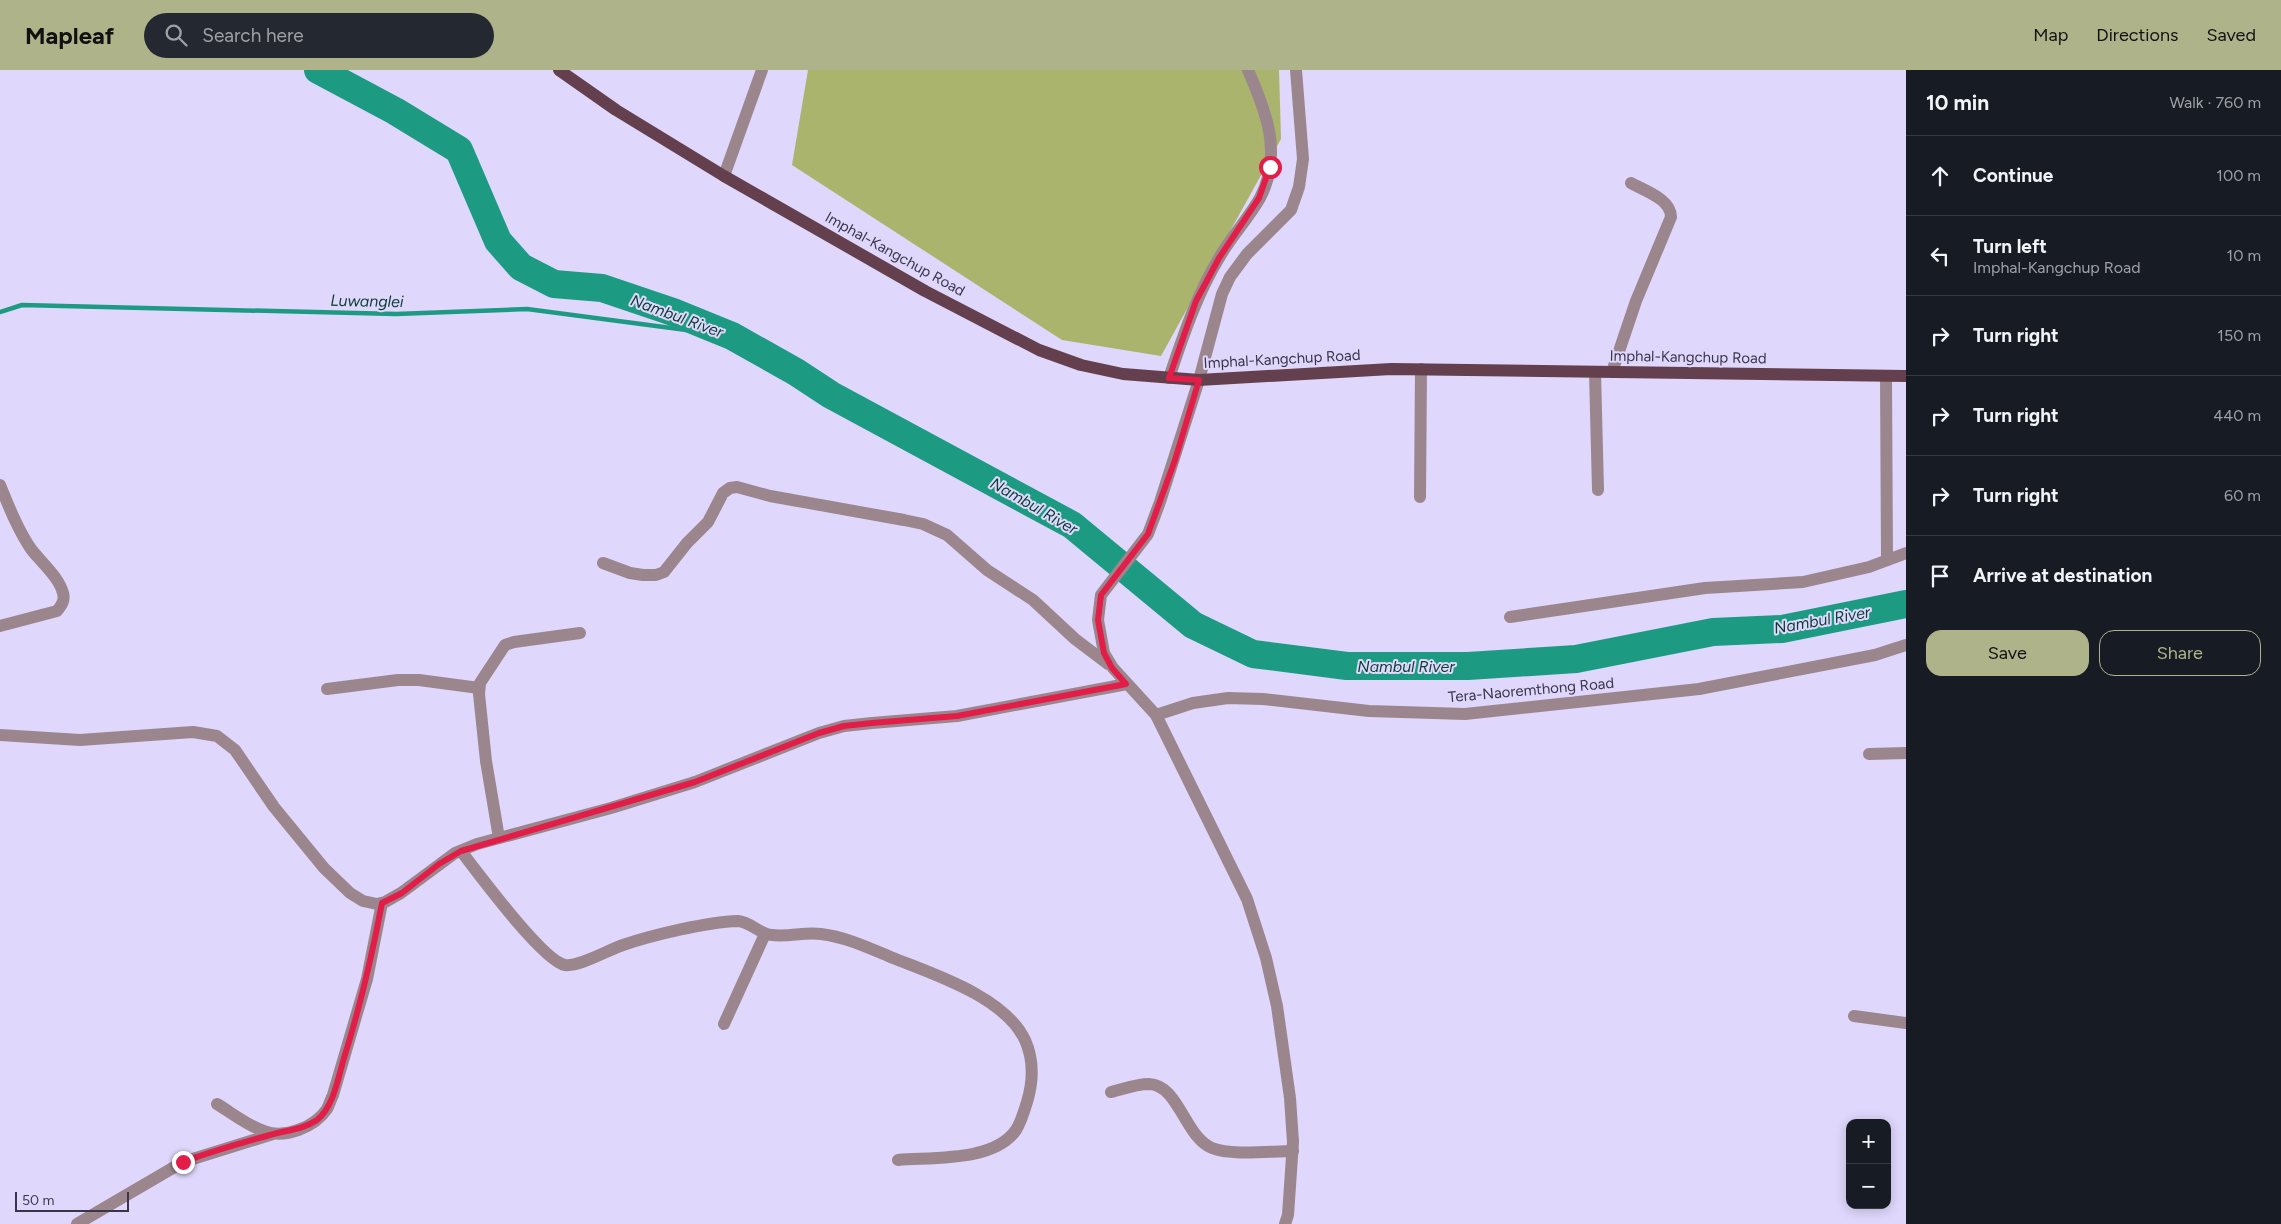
<!DOCTYPE html>
<meta charset="utf-8">
<style>
:root{--surface:#171b24;--page:#242831;--text:#f1f3f6;--muted:#9ea1a6;--line:#363941;--accent:#aeb389}
body{margin:0;font-family:Figtree,sans-serif;background:var(--page);color:var(--text)}
.controls{position:absolute;right:15px;bottom:15px;display:grid;overflow:hidden;border-radius:10px;box-shadow:0 2px 12px #0003}
.controls button{width:45px;height:45px;display:grid;place-items:center;padding:0;border:0;border-bottom:1px solid var(--line);background:var(--surface);color:var(--text);font:25px sans-serif}
.scale{position:absolute;left:15px;bottom:12px;width:114px;box-sizing:border-box;padding-left:5px;border:2px solid #3a3648;border-top:0;font-size:14px;line-height:18px;white-space:nowrap;color:#3a3648;-webkit-text-stroke:4px #dfd7fc;paint-order:stroke}
.stop{position:absolute;width:15px;height:15px;margin:-11px;border:4px solid #e11d48;border-radius:50%;background:#fff}
.stop.end{background:#e11d48;border-color:#fff;box-shadow:0 1px 5px #0008}
.list{margin:0;padding:0;list-style:none}
h2{display:flex;justify-content:space-between;align-items:center;height:65px;margin:0;padding:0 20px;font-size:21px}
h2 small{font-size:16px;font-weight:400;color:var(--muted)}
.list li{display:grid;grid-template-columns:32px 1fr auto;gap:15px;align-items:center;box-sizing:border-box;height:80px;padding:0 20px;border-top:1px solid var(--line)}
.list b{display:block;font-size:19px;white-space:nowrap}
.list p{margin:0;font-size:16px;white-space:nowrap;color:var(--muted)}
.list em{font-size:16px;font-style:normal;color:var(--muted)}
.actions{display:flex;gap:10px;padding:15px 20px}
.actions a{flex:1;padding:11px 0;border:1px solid var(--accent);border-radius:15px;text-align:center;font-size:18px;color:var(--accent)}
.actions .main{background:var(--accent);color:#111}
.icon{flex:none;width:28px;height:28px;fill:none;stroke:currentColor;stroke-width:2;stroke-linecap:round;stroke-linejoin:round}
.map{position:relative;flex:none;width:1906px;height:1154px;overflow:hidden}
header{display:flex;align-items:center;gap:30px;box-sizing:border-box;height:70px;padding:0 25px;background:var(--accent);color:#111}
header strong{font-size:24px}
nav{display:flex;gap:28px;margin-inline-start:auto;font-size:18px}
.search{width:350px;height:45px;background:var(--page);display:flex;align-items:center;gap:12px;box-sizing:border-box;padding:0 18px;border-radius:28px;color:var(--muted);font-size:19px}
main{display:flex}
aside{flex:1;background:var(--surface)}
.map>svg:first-child{display:block}
</style>
<header>
<strong>Mapleaf</strong>
<div class="search"><svg class="icon" aria-label="search" viewBox="0 0 24 24"><circle cx="10" cy="10" r="6"/><path d="M15 15l6 6"/></svg>Search here</div>
<nav><a>Map</a><a>Directions</a><a>Saved</a></nav>
</header>
<main>
<div class="map">
<svg width="1906" height="1154" viewBox="0 0 1906 1154">
<rect width="100%" height="100%" fill="#dfd7fc"/>
<polygon fill="#aab46c" points="808,0 1279,0 1281,69 1161,286 1062,270 792,95"/>
<g fill="none" stroke-linecap="round" stroke-linejoin="round">
<polyline stroke="#1d9b82" stroke-width="4.5" points="0,242 22,235 396,244 527,239 732,266"/>
<polyline stroke="#1d9b82" stroke-width="28" points="318,0 395,41 459,80 498,171 521,197 554,214 602,218 673,242 732,266 796,302 831,325 1072,455 1193,555 1253,584 1347,596 1468,596 1576,589 1713,562 1782,559 1906,534"/>
<g stroke="#9c868e" stroke-width="12">
<polyline points="724,106 762,0"/>
<polyline points="1595,302 1598,420"/>
<path d="M1612,302L1636,231L1671,147C1671,129 1645,121 1631,113"/>
<polyline points="1886,306 1887,490"/>
<path d="M1169,308C1183,267 1196,226 1219,188C1231,167 1248,149 1260,128C1283,84 1266,41 1248,0"/>
<path d="M0,415C9,437 18,460 31,479C41,492 59,507 63,523C65,530 62,535 57,541L0,556"/>
<polyline points="1420,427 1421,299"/>
<polyline points="603,493 630,503 643,505 656,505 664,502 687,473 708,452 723,423 730,418 737,417 770,426 904,450 923,454 947,465 987,500 1033,530 1075,569 1108,594"/>
<polyline points="1510,547 1705,518 1803,512 1869,497 1906,483"/>
<polyline points="327,619 398,610 419,610 479,618"/>
<polyline points="1156,645 1193,633 1228,628 1263,629 1369,641 1465,644 1699,619 1875,585 1906,575"/>
<polyline points="0,665 80,670 193,662 217,666 235,680 274,737 324,798 350,823 363,831 377,834 385,832 401,823 455,783 477,774 611,738 695,712 819,663 844,656 872,653 957,646 1127,614"/>
<polyline points="1869,684 1906,683"/>
<polyline points="499,768 486,691 479,624 480,613 505,575 514,572 580,563"/>
<path d="M461,781C477,802 543,891 565,895C579,897 608,880 623,875C652,865 707,852 738,851C751,852 759,864 772,865C788,867 804,862 821,864C846,867 869,878 893,888C933,904 1005,927 1025,970C1034,990 1033,1012 1027,1032C1024,1042 1021,1052 1016,1060C994,1092 933,1087 898,1090"/>
<polyline points="1854,946 1906,953"/>
<polyline points="724,954 765,864"/>
<path d="M1111,1022C1123,1019 1136,1014 1149,1014C1179,1015 1184,1066 1212,1078C1232,1086 1270,1081 1293,1081"/>
<path d="M217,1034C232,1043 248,1056 264,1061C285,1069 315,1057 327,1039C329,1035 331,1029 333,1025L367,909L382,833"/>
<polyline points="77,1154 183,1092 273,1064"/>
<polyline points="1285,1154 1288,1145 1293,1072 1290,1028 1277,936 1266,888 1247,829 1156,645 1113,598 1104,583 1098,550 1101,525 1148,464 1160,432 1199,310 1222,224 1230,207 1247,184 1291,140 1299,117 1303,89 1296,0"/>
</g>
<polyline stroke="#64404e" stroke-width="12" points="559,0 616,40 724,106 925,221 1039,280 1081,295 1123,304 1199,310 1391,299 1906,306"/>
</g>
<g fill="none" stroke-linecap="round" stroke-linejoin="round">
<path stroke="#e11d48" stroke-width="6" d="M183,1092C212,1081 241,1073 270,1065C287,1060 302,1060 317,1050C334,1036 338,1008 344,988C360,937 372,886 382,833L402,823L439,794L461,781L695,712L819,663L844,656L872,653L957,646L1126,614L1112,598L1104,583L1098,550L1101,525L1148,464L1175,390L1199,310L1169,308L1196,231L1219,188L1259,128L1270,97"/>
</g>
<g text-anchor="middle" dominant-baseline="central" stroke-width="4" stroke-linejoin="round" paint-order="stroke">
<g font-size="15" fill="#3a3648" stroke="#dfd7fc">
<text transform="translate(895 184) rotate(29)">Imphal-Kangchup Road</text>
<text transform="translate(1688 287) rotate(1)">Imphal-Kangchup Road</text>
<text transform="translate(1282 289) rotate(-3)">Imphal-Kangchup Road</text>
<text transform="translate(1531 620) rotate(-5)">Tera-Naoremthong Road</text>
</g>
<g font-size="16" font-style="italic" fill="#0a3e33" stroke="#dfd7fc">
<text transform="translate(367 231) rotate(1)">Luwanglei</text>
<text transform="translate(677 246) rotate(20)">Nambul River</text>
<text transform="translate(1034 436) rotate(30)">Nambul River</text>
<text transform="translate(1822 550) rotate(-10)">Nambul River</text>
<text x="1406" y="596">Nambul River</text>
</g>
</g>
</svg>
<div class="controls">
<button>+</button>
<button>−</button>
</div>
<div class="scale">50 m</div>
<div class="stop" style="left:1270px;top:97px"></div>
<div class="stop end" style="left:183px;top:1092px"></div>
</div>
<aside>
<h2>10 min<small>Walk · 760 m</small></h2>
<ul class="list">
<li><svg class="icon" aria-label="ahead" viewBox="0 0 24 24"><path d="M12 20V5M6 11l6-6 6 6"/></svg><div><b>Continue</b></div><em>100 m</em></li>
<li><svg class="icon" aria-label="left" viewBox="0 0 24 24"><path d="M17 20v-9H6M10 6l-5 5 5 5"/></svg><div><b>Turn left</b><p>Imphal-Kangchup Road</p></div><em>10 m</em></li>
<li><svg class="icon" aria-label="right" viewBox="0 0 24 24"><path d="M7 20v-9h11M14 6l5 5-5 5"/></svg><div><b>Turn right</b></div><em>150 m</em></li>
<li><svg class="icon" aria-label="right" viewBox="0 0 24 24"><path d="M7 20v-9h11M14 6l5 5-5 5"/></svg><div><b>Turn right</b></div><em>440 m</em></li>
<li><svg class="icon" aria-label="right" viewBox="0 0 24 24"><path d="M7 20v-9h11M14 6l5 5-5 5"/></svg><div><b>Turn right</b></div><em>60 m</em></li>
<li><svg class="icon" aria-label="arrive" viewBox="0 0 24 24"><path d="M6 21V4h12l-3 4 3 4H6"/></svg><div><b>Arrive at destination</b></div></li>
</ul>
<div class="actions"><a class="main">Save</a><a>Share</a></div>
</aside>
</main>
